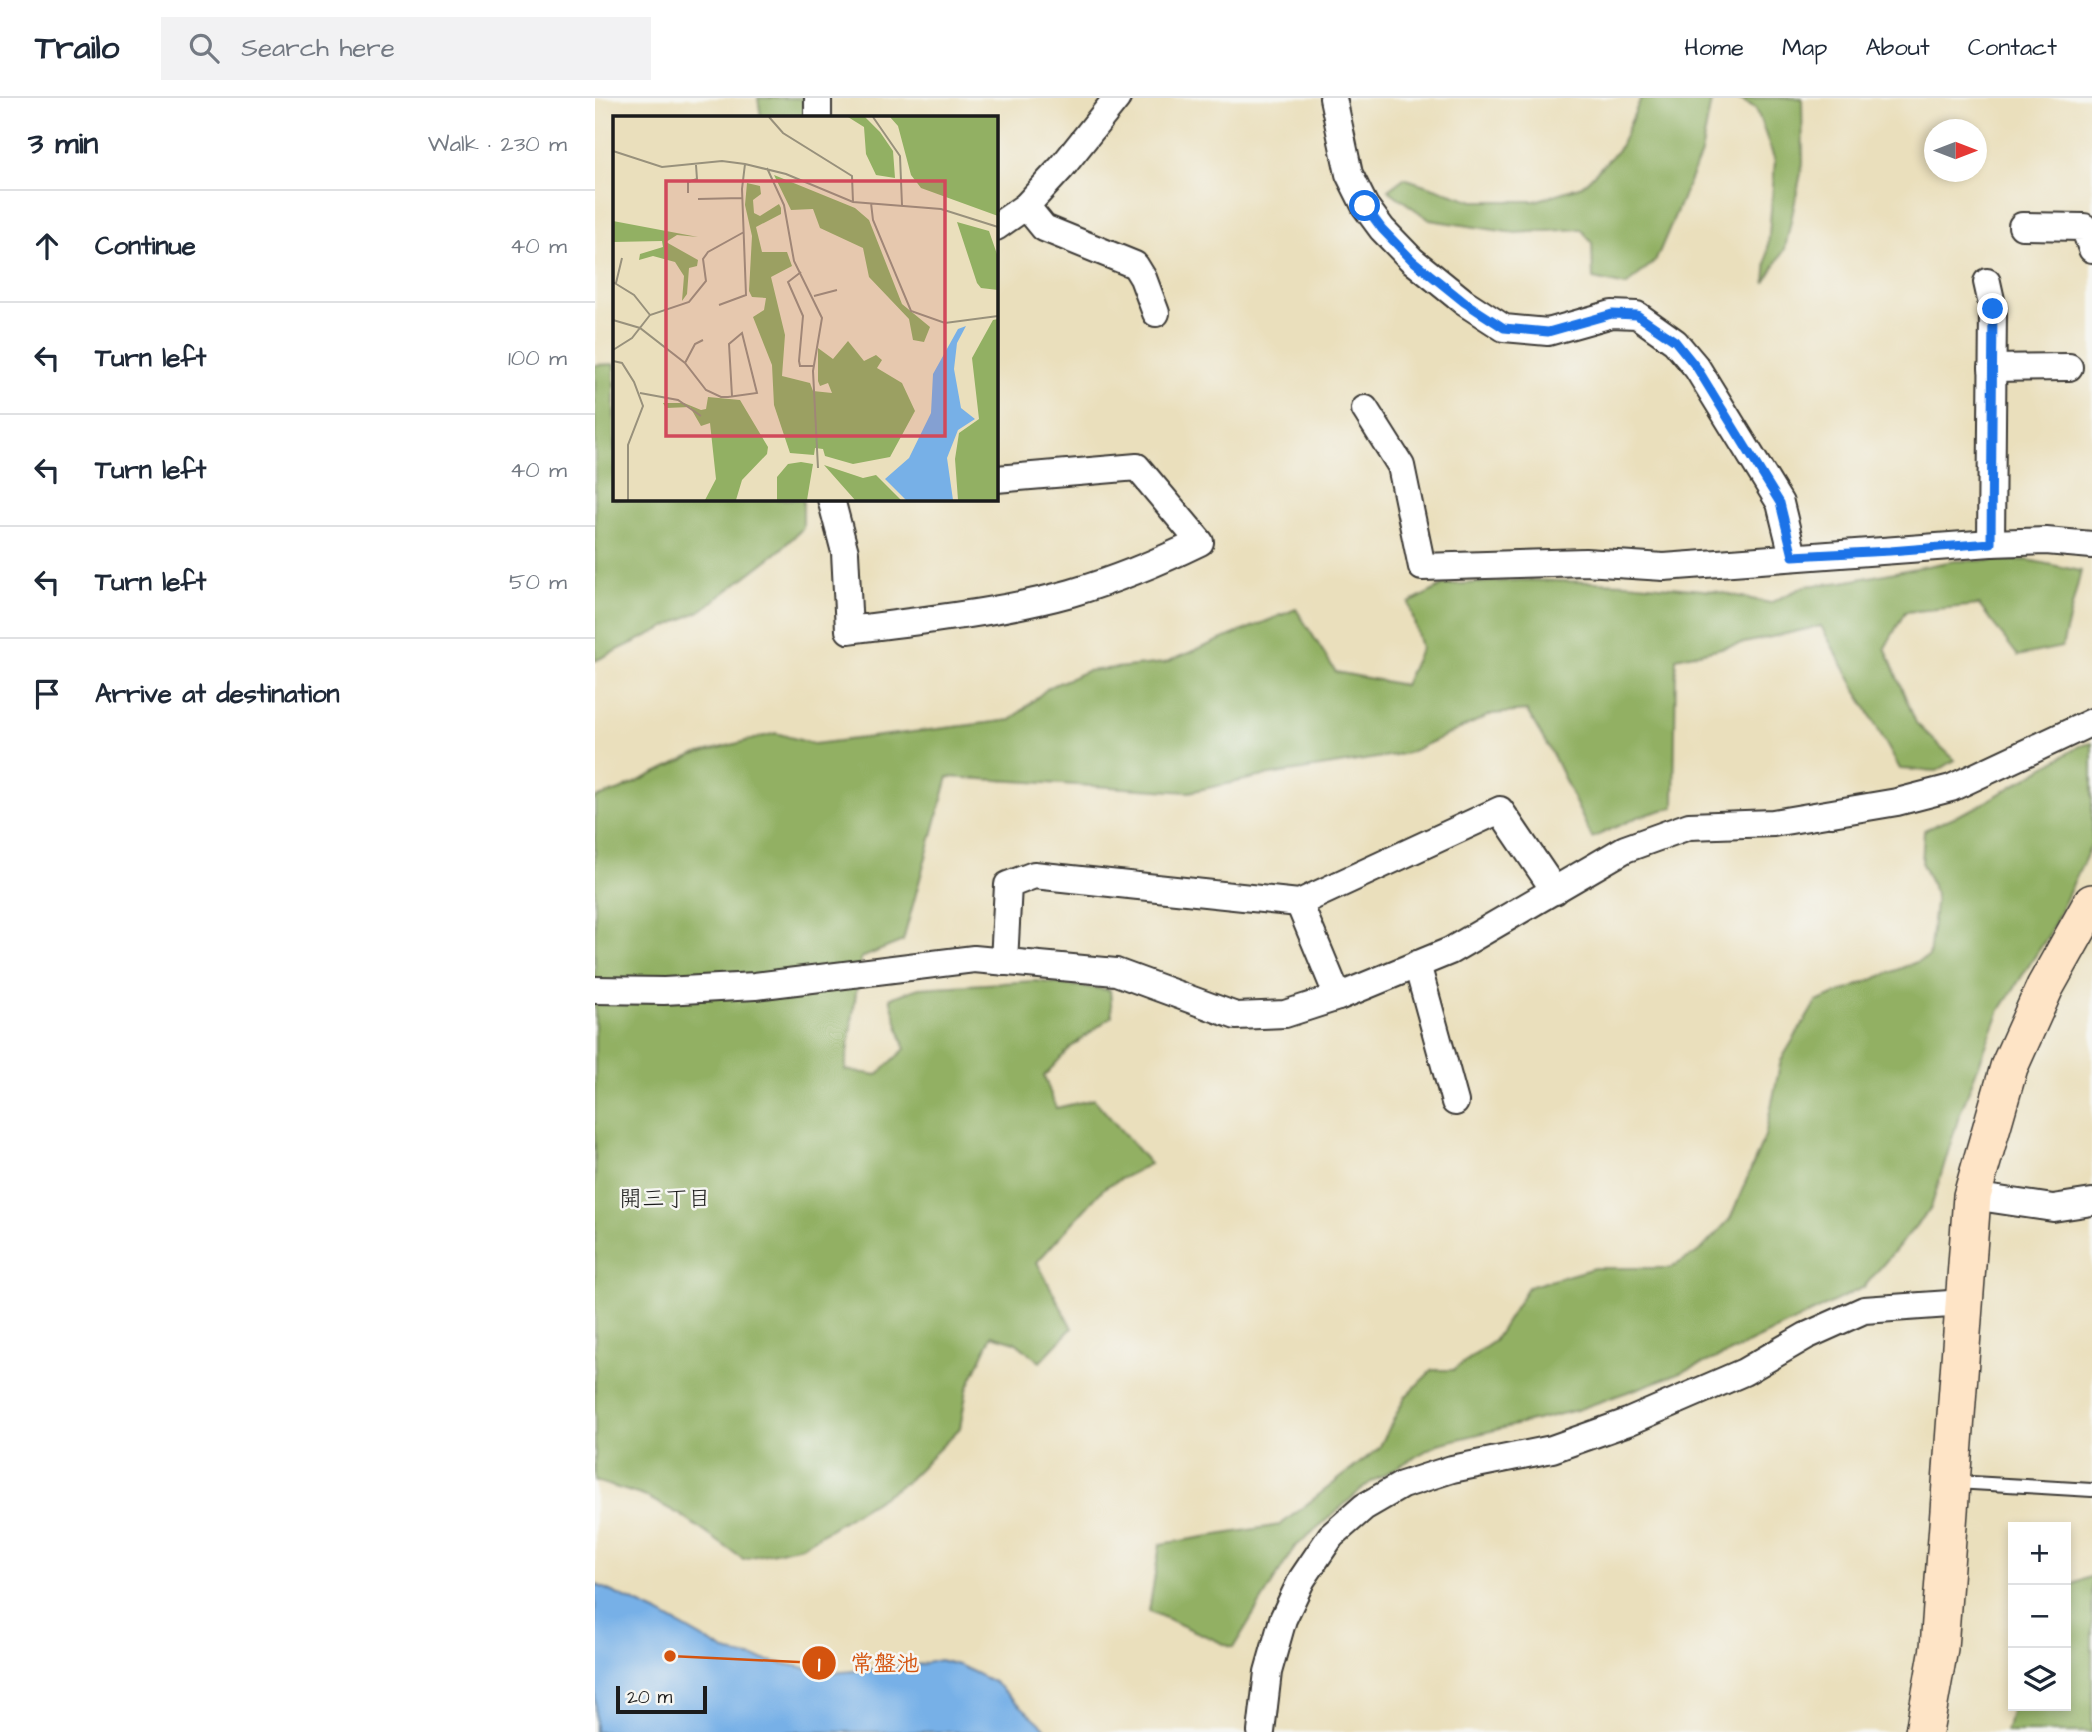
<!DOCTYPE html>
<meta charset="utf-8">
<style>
:root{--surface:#fff;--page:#f2f2f3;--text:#1f2937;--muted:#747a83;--line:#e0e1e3}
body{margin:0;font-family:"Architects Daughter","Klee One",sans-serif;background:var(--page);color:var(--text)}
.controls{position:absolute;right:21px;bottom:21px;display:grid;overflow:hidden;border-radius:0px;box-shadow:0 4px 10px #0003}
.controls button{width:63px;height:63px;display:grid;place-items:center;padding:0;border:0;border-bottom:2px solid var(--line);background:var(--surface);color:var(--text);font:35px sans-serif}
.compass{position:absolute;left:1329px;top:21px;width:63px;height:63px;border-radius:50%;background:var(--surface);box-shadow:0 4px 10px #0003;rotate:90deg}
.scale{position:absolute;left:21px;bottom:18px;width:91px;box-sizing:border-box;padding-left:7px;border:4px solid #1c1c1c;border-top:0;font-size:19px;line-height:24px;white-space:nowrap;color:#1c1c1c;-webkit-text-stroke:5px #f6f6f2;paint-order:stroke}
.stop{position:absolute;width:21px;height:21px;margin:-16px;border:5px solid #1a73e8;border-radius:50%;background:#fff}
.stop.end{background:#1a73e8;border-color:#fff;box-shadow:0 2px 7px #0008}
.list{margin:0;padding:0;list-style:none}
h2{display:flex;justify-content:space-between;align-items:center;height:91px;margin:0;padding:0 28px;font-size:30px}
h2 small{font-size:23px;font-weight:400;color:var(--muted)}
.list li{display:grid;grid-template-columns:46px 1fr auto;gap:21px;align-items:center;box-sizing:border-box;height:112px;padding:0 28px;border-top:2px solid var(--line)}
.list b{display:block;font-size:26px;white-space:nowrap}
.list em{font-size:23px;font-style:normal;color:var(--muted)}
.icon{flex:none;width:38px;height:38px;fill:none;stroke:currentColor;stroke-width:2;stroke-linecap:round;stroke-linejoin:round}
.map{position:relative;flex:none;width:1497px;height:1634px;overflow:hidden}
header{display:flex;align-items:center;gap:42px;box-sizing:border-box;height:98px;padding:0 35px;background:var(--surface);border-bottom:2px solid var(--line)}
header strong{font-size:33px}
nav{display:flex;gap:38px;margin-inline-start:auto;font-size:24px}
.search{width:490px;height:63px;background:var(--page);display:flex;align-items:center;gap:18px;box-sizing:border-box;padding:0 24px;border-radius:0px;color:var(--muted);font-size:26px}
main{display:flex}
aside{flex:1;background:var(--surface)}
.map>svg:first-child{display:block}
</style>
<header>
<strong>Trailo</strong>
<div class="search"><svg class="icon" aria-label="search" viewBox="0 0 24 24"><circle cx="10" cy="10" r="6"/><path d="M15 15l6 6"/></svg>Search here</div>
<nav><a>Home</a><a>Map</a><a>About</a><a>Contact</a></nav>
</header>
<main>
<aside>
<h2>3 min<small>Walk · 230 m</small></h2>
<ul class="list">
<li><svg class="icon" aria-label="ahead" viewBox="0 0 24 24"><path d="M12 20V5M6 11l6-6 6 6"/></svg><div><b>Continue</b></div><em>40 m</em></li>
<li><svg class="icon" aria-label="left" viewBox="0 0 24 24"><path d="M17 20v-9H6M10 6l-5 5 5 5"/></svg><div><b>Turn left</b></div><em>100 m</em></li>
<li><svg class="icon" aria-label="left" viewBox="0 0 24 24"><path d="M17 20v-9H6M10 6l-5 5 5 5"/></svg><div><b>Turn left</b></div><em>40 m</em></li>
<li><svg class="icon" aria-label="left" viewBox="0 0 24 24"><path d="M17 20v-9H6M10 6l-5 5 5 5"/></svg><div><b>Turn left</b></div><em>50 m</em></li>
<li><svg class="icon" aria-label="arrive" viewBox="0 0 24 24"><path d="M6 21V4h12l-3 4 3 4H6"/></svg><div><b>Arrive at destination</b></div></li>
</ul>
</aside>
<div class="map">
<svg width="1497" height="1634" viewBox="0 0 1497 1634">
<rect width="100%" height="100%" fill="#f6f6f2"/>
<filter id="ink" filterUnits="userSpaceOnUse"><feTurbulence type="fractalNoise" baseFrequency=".0143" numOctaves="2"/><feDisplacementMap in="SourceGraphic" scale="14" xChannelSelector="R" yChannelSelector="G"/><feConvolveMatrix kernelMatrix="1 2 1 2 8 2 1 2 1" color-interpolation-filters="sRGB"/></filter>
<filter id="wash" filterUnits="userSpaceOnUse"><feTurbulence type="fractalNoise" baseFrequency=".00686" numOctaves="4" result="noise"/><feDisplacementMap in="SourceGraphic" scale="28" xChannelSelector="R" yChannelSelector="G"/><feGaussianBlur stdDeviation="1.57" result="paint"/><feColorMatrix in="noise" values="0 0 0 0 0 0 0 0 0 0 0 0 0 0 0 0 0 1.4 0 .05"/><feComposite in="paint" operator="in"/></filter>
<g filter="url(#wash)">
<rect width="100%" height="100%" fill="#eadfbc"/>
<g fill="#92b063" stroke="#576640" stroke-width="2">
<polygon points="163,0 208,0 211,4 211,19 166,19"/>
<polygon points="1046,0 1125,0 1116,3 1106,56 1061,162 1031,188 998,181 997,145 986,131 919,135 835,122 793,92 809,80 879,103 940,103 987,88 1024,51"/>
<polygon points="1142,0 1207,0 1208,66 1190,151 1170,185 1180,63 1161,10"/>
<polygon points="19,266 19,401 208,401 208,430 184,453 107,512 0,563 0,267"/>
<polygon points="1433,462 1486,473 1467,549 1423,558 1384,507 1310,514 1290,550 1321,625 1360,662 1342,673 1305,671 1226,528 1081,560 1079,709 1043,719 997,740 959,659 932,613 897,616 813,655 669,678 594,694 353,679 308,843 266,860 250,972 282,977 310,951 295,900 324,890 440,883 515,892 517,918 476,949 449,978 461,1010 499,1001 555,1066 510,1089 442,1164 477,1230 445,1264 420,1244 397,1237 372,1291 365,1330 311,1384 207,1448 148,1461 84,1416 52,1399 0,1383 0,700 25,692 98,657 181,635 219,646 416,622 454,589 492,573 569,565 701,511 741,574 809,587 826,550 814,505 849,487 927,482 1032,485 1119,493 1175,505 1210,488 1248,484 1358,463"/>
<polygon points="1497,645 1497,746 1455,835 1405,912 1364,1018 1336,1110 1269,1189 1132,1256 1066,1282 982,1312 843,1346 773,1386 699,1450 638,1550 554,1513 565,1446 685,1427 784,1350 810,1299 837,1272 858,1272 899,1243 933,1189 999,1170 1075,1170 1105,1153 1135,1121 1170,1038 1186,962 1221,904 1334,859 1341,796 1327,766 1329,732 1382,709 1485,648"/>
<polygon points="1497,1478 1497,1634 1411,1634 1418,1605 1418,1608 1471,1608 1471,1489"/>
</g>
<polygon fill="#77b0e7" stroke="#4a6682" stroke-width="2" points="0,1486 65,1516 134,1555 236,1575 317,1568 345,1562 366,1568 399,1584 455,1634 0,1634"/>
</g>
<g filter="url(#ink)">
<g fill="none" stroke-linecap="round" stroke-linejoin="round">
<defs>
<polyline id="lane" points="1360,1384 1497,1392"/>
<g id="street">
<polyline points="738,0 754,76 770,108 787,131 817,162 869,204 909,230 953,234 1017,216 1042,217 1080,244 1102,270 1185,405 1198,458"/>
<polyline points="223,19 223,0"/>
<polyline points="431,108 449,130 540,167 548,180 561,215"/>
<polyline points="1427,128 1489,129 1497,151"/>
<polyline points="401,129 431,108 467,69 522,0"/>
<polyline points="1392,184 1398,211 1396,445"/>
<polyline points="1397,270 1474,269"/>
<polyline points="770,311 806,368 827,469 990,464 1069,469 1396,445 1451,443 1497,447"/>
<path d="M236,401L250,454L254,532C328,522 404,515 476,495C520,482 564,464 605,444L542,369L401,381"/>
<polyline points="704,805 743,899"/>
<polyline points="409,864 413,787 439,777 704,805 905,712 960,793"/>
<polyline points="822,866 860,1004"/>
<polyline points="0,892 69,893 160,888 379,861 521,874 641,918 690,916 743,899 855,853 1030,751 1094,728 1178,725 1302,704 1356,690 1497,624"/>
<polyline points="1377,1098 1458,1110 1497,1104"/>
<polyline points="666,1634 673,1574 688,1521 707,1481 736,1438 769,1409 807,1387 857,1371 957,1351 1033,1324 1149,1274 1211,1238 1269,1212 1369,1205"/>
</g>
<polyline id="secondary" points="1329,1634 1344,1550 1377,1098 1414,969 1450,889 1497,805"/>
</defs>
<use href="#lane" stroke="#3b3934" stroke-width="16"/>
<use href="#street" stroke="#3b3934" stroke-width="30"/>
<use href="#secondary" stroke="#3b3934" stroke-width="40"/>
<use href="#lane" stroke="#fff" stroke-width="12"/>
<use href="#street" stroke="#fff" stroke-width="26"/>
<use href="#secondary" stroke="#fee4c6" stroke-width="37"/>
</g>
</g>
<g fill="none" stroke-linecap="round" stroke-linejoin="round" filter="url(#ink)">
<polyline stroke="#1a73e8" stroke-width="9" points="770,108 787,131 817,162 869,204 909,230 953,234 1017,216 1042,217 1080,243 1102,270 1185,405 1198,458 1295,453 1396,445 1398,211"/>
</g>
<g text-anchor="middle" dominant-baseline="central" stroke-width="5" stroke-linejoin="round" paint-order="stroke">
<g font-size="23" fill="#1c1c1c" stroke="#f6f6f2">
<text x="70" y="1101">開三丁目</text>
</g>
</g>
<g transform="translate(18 18)">
<rect width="385" height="385" fill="#eadfbc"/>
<path d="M235,1H252L267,16L280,35L282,62L263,59L253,38L251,11ZM277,1H385V100L308,72L298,59L285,10ZM161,59L242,92L256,104L289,188L317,211L311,226L300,224L296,203L256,161L250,132L207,112L200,93L178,94ZM134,67L147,70L148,78L140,84L141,97L147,100L166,88L168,92V98L143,111L149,136H174L179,150L158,161L172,219L169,260L197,267L200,275L219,277L215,267L207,270L205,265V232L220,243L235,225L251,245L263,239L269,244L264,252L289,267L302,295L277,341L240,348L212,340L210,333L202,332L201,339L177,337L161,289L159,249L140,201L151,194L153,182L139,181L136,175L139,120L132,89ZM0,105L85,121L64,119L53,126L85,144L84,150L76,152L74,178L69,185L71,160L62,146L40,140L26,144L27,138L50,131L49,125L0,126ZM344,106L376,115L385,141V174L368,172L364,167ZM385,203V384H345L342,343L346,317L366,303L359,242L380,204ZM95,281L127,284L155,331L154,338L129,364L123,384H92L103,363L97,307L88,310L77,291L53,292L50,287H71L88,294L93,293ZM188,346L200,348L194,384H164V361L175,348ZM211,349L250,362L263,359L288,384H242Z" fill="#92b063"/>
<path d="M353,210L344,227L341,253L348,292L362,303L345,314L334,342L340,384H293L272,363L296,342L318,297L320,258L345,213Z" fill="#77b0e7"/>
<path fill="none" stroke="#98917c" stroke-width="2" d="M156,1L170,17L239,60L240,86M260,1L287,40L289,89M0,35L49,51L109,45L132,48L173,58L240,86L328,93L385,111M154,52L171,89L181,145L209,202L200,255L205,352M75,77V66L84,63L83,49M85,83L129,82M258,87L260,104L298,195L332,207L385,200M188,156L175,166L190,200L186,245L187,250H201M0,166L21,179L37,199M3,167L9,142M201,180L224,174M106,189L133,179L129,73L132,48M0,204L27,212L72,247L93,274L108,281H115L144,277L129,217L116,228L119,280M0,234L19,222L37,199L76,186L93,165L90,143L95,136L131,116M0,245L9,247L21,266L30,290L15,329V384M72,247L82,228L90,224M27,277L65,284L88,300"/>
<path fill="#d1495b" fill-opacity="0.15" stroke="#d1495b" stroke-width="3.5" d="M53,65H332V320H53Z"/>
<rect width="385" height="385" fill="none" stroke="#1c1c1c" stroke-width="3.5"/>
</g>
<path fill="none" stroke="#d4530e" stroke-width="2.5" d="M75 1558L224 1565"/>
<g fill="#d4530e" stroke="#f6f6f2" stroke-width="2.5">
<circle cx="75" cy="1558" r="7"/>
<circle cx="224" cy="1565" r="18"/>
</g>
<g font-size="21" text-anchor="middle" font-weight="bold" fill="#fff">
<text x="224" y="1573">1</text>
</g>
<g font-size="23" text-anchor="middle" font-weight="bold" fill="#d4530e" stroke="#f6f6f2" stroke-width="5" stroke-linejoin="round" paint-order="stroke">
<text x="290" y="1573">常盤池</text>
</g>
</svg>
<div class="controls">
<button>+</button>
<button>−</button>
<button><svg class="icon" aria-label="layers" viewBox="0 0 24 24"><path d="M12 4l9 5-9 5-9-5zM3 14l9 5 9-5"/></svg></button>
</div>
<svg class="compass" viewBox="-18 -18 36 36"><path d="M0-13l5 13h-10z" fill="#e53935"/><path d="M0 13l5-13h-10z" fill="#747a83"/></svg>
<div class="scale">20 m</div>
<div class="stop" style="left:770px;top:108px"></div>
<div class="stop end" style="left:1398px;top:211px"></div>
</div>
</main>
